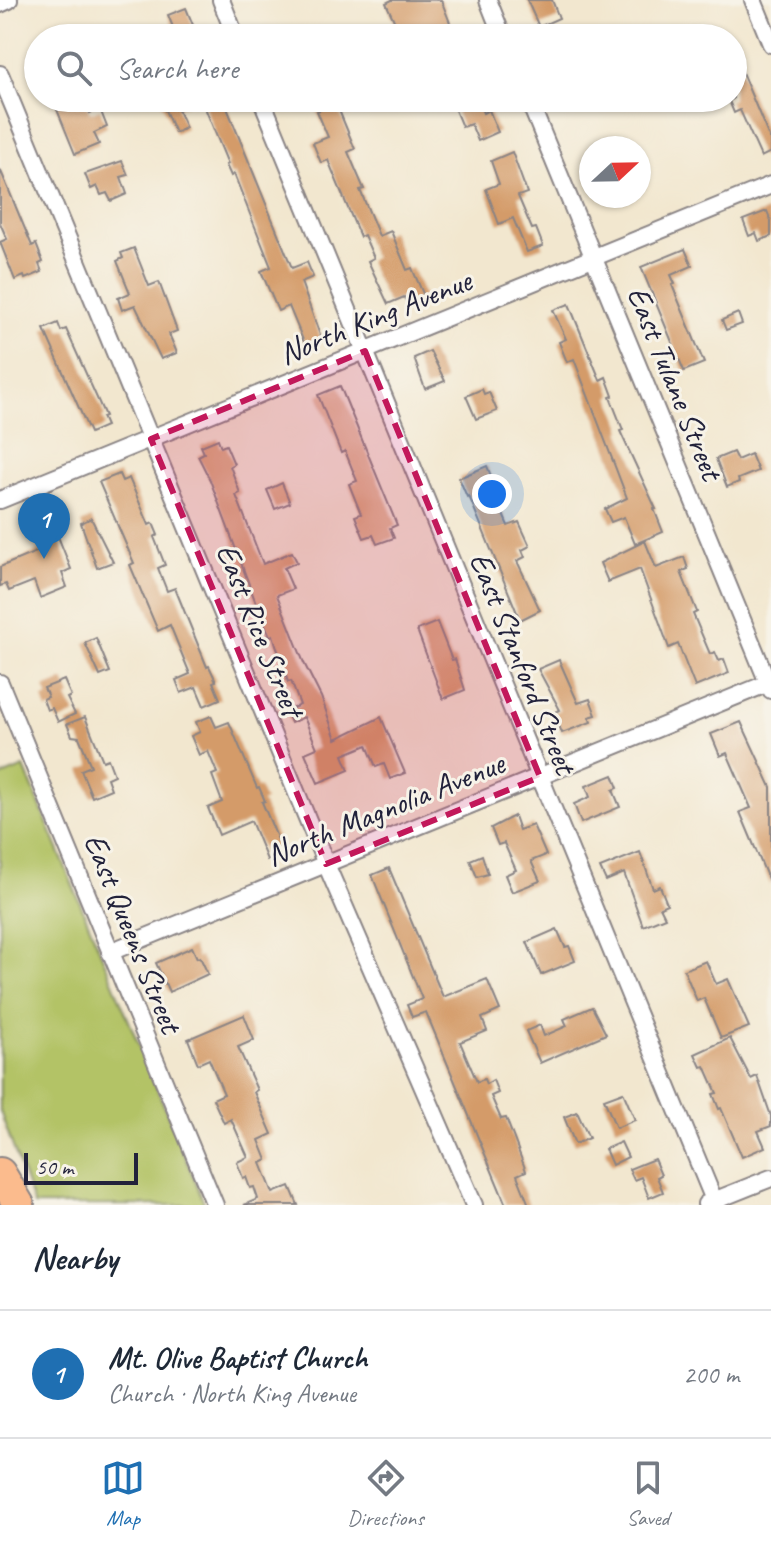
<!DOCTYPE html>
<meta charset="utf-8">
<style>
:root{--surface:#fff;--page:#f6f6f7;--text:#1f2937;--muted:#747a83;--line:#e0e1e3;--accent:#1f6fb2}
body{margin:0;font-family:Caveat,sans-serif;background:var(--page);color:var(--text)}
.compass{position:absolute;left:579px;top:136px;width:72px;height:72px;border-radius:50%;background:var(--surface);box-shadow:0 2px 6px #0004;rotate:68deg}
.scale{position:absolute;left:24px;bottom:20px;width:114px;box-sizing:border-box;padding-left:8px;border:4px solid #22223b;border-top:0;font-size:22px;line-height:28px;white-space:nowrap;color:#22223b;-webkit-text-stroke:6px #f7f3e8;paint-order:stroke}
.you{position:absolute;left:492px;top:494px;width:28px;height:28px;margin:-20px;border:6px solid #fff;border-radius:50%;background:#1a73e8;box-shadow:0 0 0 12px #1a73e833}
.badge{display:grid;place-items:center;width:52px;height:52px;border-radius:50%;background:var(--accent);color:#fff;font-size:26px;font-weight:700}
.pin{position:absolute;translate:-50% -66px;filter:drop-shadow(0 2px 4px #0008)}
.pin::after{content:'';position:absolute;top:42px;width:28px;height:24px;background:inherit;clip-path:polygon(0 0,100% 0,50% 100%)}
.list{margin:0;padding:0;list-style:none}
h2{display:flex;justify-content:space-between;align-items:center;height:104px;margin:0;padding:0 32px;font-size:34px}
h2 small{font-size:26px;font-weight:400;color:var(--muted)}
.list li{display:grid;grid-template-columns:52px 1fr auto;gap:24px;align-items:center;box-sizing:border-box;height:128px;padding:0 32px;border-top:2px solid var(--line)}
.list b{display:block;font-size:30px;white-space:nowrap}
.list p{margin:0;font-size:26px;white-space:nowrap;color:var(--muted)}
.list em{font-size:26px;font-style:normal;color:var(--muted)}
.icon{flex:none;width:44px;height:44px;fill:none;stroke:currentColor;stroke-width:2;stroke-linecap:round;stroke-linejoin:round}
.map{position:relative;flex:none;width:771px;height:1205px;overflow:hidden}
.search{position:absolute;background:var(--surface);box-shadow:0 2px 6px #0004;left:24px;right:24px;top:24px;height:88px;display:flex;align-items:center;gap:20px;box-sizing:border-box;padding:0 28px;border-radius:44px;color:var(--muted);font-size:30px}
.sheet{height:232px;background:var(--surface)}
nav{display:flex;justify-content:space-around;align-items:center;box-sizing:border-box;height:112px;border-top:2px solid var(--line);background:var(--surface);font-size:22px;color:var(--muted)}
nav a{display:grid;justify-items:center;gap:4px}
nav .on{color:var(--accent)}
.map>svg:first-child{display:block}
</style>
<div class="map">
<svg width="771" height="1205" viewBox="0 0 771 1205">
<rect width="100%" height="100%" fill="#f7f3e8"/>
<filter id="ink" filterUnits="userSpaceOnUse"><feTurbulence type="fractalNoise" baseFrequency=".0125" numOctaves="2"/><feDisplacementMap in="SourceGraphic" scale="16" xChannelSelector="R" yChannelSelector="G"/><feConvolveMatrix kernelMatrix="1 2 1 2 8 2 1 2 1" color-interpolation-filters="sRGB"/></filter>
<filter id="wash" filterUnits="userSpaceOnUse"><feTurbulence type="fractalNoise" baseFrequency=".006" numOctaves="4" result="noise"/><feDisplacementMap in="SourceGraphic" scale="32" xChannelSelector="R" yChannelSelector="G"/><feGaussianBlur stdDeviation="1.8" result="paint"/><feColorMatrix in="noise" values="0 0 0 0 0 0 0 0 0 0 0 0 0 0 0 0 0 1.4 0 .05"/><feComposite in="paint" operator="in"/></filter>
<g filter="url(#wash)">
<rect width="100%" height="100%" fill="#f2e7cf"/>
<polygon fill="#b3c366" stroke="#6a7250" stroke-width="2" points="24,767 205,1205 34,1205 0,1111 0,777"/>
<g id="blocks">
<g fill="#d49b69">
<polygon points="392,0 441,0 456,38 372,38 372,35 397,27 386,3"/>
<polygon points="527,0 552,0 559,18 539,27"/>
<polygon points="186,8 195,30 177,37 168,15"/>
<polygon points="733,51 771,142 771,152 761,157 740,110 734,113 729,101 733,99"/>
<polygon points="78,98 84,98 90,113 100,109 107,127 94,133 99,144 75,154 56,107"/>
<polygon points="168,98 200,98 177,108 186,128 175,133 161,101"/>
<polygon points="201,98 223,98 292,268 307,262 313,277 301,282 321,338 305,345 289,306 278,311 261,271 271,267 234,174 231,176 226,165 228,164"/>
<polygon points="450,98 477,98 483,113 489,110 498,132 478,141 471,124 462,127"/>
<polygon points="336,103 355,149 348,152 364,189 360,190 379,236 391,231 407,270 412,268 424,296 407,303 404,297 388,304 368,261 374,258 364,235 360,237 328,160 321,163 313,143 328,137 317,111"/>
<polygon points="512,152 527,193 518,196 532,229 536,228 543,246 527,252 513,218 499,224 486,189 499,184 491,161"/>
<polygon points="122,161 128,175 121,177 127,194 111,201 107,193 101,195 97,186 91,189 85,174"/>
<polygon points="0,169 32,246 36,244 43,262 39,264 42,272 25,279 24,276 15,280 0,242 7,239 0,223"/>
<polygon points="767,211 771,221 771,236 759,241 756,233 749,236 743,220"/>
<polygon points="134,248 149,286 159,282 177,331 169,334 177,353 161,359 135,305 122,310 118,298 130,293 117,261 123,258 121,253"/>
<polygon points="685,249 692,266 671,275 675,284 672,285 704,363 684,371 641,267"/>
<polygon points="569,304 600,380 606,377 613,396 610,397 623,430 620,431 656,509 654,509 663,532 635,544 624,517 611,522 605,509 627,498 574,359 567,362 559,342 566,339 553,310"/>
<polygon points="738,313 742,324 726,330 722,320"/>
<polygon points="58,323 61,331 66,329 105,416 102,417 106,426 90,433 44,329"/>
<polygon points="430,351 445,381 425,389 414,358"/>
<polygon points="340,386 397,525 390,528 394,538 377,544 373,535 364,538 355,516 361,514 349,484 357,481 345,451 341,453 318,395"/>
<polygon points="482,389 484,394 489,392 497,411 476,419 466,396"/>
<polygon points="218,439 221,447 226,445 234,464 230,466 240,493 236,495 263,564 292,552 297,562 284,568 293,589 277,595 304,663 321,697 336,739 381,717 405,773 390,779 384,764 376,767 367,745 343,755 349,770 318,783 305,753 317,748 304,717 291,723 286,711 300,705 291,681 288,682 273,635 270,636 259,611 210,480 198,456 204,453 201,446"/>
<polygon points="733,452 737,460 751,454 758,471 738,479 739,482 727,487 716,459"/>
<polygon points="487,466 493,481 484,484 493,507 499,505 508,526 519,522 530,546 522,550 525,557 517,561 540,610 520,620 469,496 467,497 459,478"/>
<polygon points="119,474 122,481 129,478 149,525 153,523 158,535 154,537 165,565 158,568 167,591 175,588 207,667 209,666 216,681 213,682 220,699 204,706 196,687 181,693 176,680 190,674 170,625 158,631 130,565 134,563 99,482"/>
<polygon points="282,483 290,503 275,509 267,490"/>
<polygon points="91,518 113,562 97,568 81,523"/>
<polygon points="52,534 57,534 71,569 62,573 67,587 40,598 34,581 9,591 6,584 0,586 0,567 41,550 37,540"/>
<polygon points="645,541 656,568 684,557 688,569 681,572 697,612 693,614 710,654 715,652 719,661 724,659 729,673 695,687 678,644 669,648 640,569 608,582 600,563"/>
<polygon points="437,622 452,660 455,659 465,690 443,699 417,630"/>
<polygon points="96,638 110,672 100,676 85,643"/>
<polygon points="559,660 578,703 590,699 596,715 589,717 591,722 562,733 554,712 560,710 538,669"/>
<polygon points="64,680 71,696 67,698 75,714 58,722 52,708 47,710 43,699 48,697 44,688"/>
<polygon points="211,716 216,727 229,722 257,788 259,787 265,801 262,802 284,854 267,860 251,821 219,835 208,808 222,802 212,775 217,773 208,751 199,755 191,736 200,732 196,722"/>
<polygon points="85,717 103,761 108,759 114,775 107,778 111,789 92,797 81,770 91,766 79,737 72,736 67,724"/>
<polygon points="741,722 771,787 771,886 740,812 751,808 727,753 720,756 711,734"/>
<polygon points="613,775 618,788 613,790 620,807 581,823 574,804 590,797 586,786"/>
<polygon points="514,816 519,830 533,825 546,855 531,861 540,881 512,892 505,875 516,870 504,843 498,845 491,828"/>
<polygon points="640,852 653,889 660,886 667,904 660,907 665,917 643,926 624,873 606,881 600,868"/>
<polygon points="482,855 488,874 477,877 470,860"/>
<polygon points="389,868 443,997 487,979 500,1010 482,1018 487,1031 460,1042 477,1082 484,1079 486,1084 493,1080 498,1093 491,1096 501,1119 506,1118 526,1171 517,1175 529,1205 506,1205 426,1012 412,1017 407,1005 422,999 372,875"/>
<polygon points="557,929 565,947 569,946 575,961 541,975 527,942"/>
<polygon points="192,947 197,958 200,957 208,974 169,992 156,963"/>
<polygon points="706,961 716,984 728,979 749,1027 721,1038 704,998 697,1001 684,970"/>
<polygon points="592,1007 606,1034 540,1063 526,1031 540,1025 544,1036 567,1026 564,1019"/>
<polygon points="244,1015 254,1040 238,1047 257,1090 254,1092 272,1134 259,1140 267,1160 261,1163 273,1193 290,1186 298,1205 244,1205 258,1199 254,1187 250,1188 246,1177 243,1178 237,1162 248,1157 231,1119 224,1123 213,1099 224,1094 209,1059 198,1064 188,1039"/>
<polygon points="730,1038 751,1079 757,1076 771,1116 771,1126 758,1131 765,1147 742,1157 721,1108 719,1109 713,1094 717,1093 705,1066 701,1067 695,1054"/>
<polygon points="623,1092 635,1120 616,1128 604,1099"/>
<polygon points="577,1112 589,1138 575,1144 564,1117"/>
<polygon points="621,1142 628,1157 612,1165 605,1149"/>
<polygon points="654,1159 661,1175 657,1177 663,1192 649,1198 641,1177 634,1180 629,1169"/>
</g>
</g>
</g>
<g filter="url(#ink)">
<use href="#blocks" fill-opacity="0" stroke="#8a8485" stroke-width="2"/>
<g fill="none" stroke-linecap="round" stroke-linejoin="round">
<defs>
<g id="street">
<polyline points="221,0 236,38"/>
<polyline points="488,0 503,38"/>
<polyline points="753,0 771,44"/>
<polyline points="0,4 9,0"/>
<polyline points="0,74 326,864 474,1205"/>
<polyline points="261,98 716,1205"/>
<polyline points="528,98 771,690"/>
<polyline points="0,500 771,185"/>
<polyline points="0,683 215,1205"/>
<polyline points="110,952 771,682"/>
<polyline points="706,1204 771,1178"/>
</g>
<polyline id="highway" points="0,1173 19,1205"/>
</defs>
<use href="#street" stroke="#8a8485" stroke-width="20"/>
<use href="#highway" stroke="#8a8485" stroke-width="34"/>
<use href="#street" stroke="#fff" stroke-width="16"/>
<use href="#highway" stroke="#fbbb8d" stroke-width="30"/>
</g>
</g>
<path fill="#c2185b" fill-opacity="0.2" stroke="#c2185b" stroke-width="6" stroke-dasharray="16 10" stroke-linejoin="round" d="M365,351L540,777L326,864L151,439Z"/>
<g text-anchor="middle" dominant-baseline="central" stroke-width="6" stroke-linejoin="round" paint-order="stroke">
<g font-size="32" fill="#22223b" stroke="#f7f3e8">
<text transform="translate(375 317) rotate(-22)">North King Avenue</text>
<text transform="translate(675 383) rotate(68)">East Tulane Street</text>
<text transform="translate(260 630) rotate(68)">East Rice Street</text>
<text transform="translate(523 663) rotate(68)">East Stanford Street</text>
<text transform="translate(385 809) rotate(-22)">North Magnolia Avenue</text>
<text transform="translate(133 933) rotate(68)">East Queens Street</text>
</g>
</g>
</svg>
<svg class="compass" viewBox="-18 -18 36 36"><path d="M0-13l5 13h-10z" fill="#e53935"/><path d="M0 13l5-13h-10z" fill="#747a83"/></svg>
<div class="scale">50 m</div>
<div class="you"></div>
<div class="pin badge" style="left:44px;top:559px">1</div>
<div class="search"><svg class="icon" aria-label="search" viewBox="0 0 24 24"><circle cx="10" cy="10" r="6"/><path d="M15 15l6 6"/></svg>Search here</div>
</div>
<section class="sheet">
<h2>Nearby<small></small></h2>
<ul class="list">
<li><span class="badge">1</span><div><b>Mt. Olive Baptist Church</b><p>Church · North King Avenue</p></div><em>200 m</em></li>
</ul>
</section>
<nav>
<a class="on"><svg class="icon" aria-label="map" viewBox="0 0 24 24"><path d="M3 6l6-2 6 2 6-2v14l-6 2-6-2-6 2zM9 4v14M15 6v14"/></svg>Map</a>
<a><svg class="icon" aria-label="directions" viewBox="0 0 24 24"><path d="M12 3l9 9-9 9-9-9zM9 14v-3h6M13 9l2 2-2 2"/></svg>Directions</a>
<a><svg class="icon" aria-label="saved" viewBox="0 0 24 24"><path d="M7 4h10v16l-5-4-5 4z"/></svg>Saved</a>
</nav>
